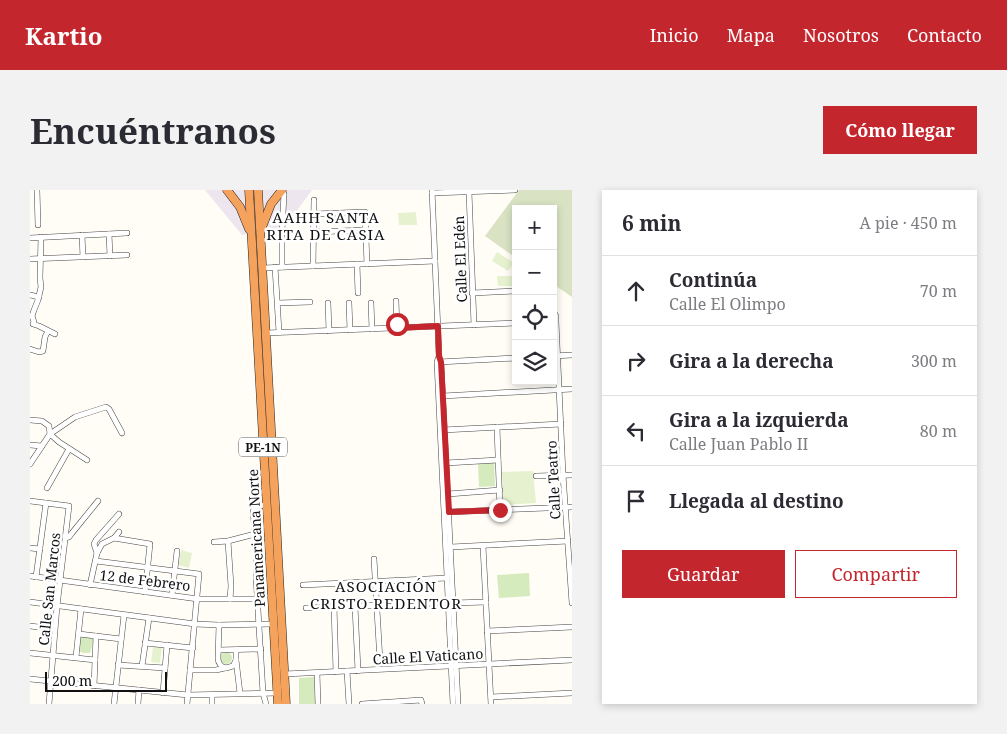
<!DOCTYPE html>
<html lang="es">
<meta charset="utf-8">
<style>
:root{--surface:#fff;--page:#f2f2f3;--text:#2b2b33;--muted:#7c7c81;--line:#e1e1e2;--accent:#c4262e}
body{margin:0;font-family:"Noto Serif",serif;background:var(--page);color:var(--text)}
.controls{position:absolute;right:15px;top:15px;display:grid;overflow:hidden;border-radius:0px;box-shadow:0 2px 8px #0003}
.controls button{width:45px;height:45px;display:grid;place-items:center;padding:0;border:0;border-bottom:1px solid var(--line);background:var(--surface);color:var(--text);font:25px sans-serif}
.scale{position:absolute;left:15px;bottom:12px;width:122px;box-sizing:border-box;padding-left:5px;border:2px solid #111;border-top:0;font-size:14px;line-height:18px;white-space:nowrap;color:#111;-webkit-text-stroke:4px #fff;paint-order:stroke}
.stop{position:absolute;width:15px;height:15px;margin:-11px;border:4px solid #c4262e;border-radius:50%;background:#fff}
.stop.end{background:#c4262e;border-color:#fff;box-shadow:0 1px 5px #0008}
.list{margin:0;padding:0;list-style:none}
h2{display:flex;justify-content:space-between;align-items:center;height:65px;margin:0;padding:0 20px;font-size:21px}
h2 small{font-size:16px;font-weight:400;color:var(--muted)}
.list li{display:grid;grid-template-columns:32px 1fr auto;gap:15px;align-items:center;box-sizing:border-box;height:70px;padding:0 20px;border-top:1px solid var(--line)}
.list b{display:block;font-size:19px;white-space:nowrap}
.list p{margin:0;font-size:16px;white-space:nowrap;color:var(--muted)}
.list em{font-size:16px;font-style:normal;color:var(--muted)}
.actions{display:flex;gap:10px;padding:15px 20px}
.actions a{flex:1;padding:11px 0;border:1px solid var(--accent);border-radius:0px;text-align:center;font-size:18px;color:var(--accent)}
.actions .main{background:var(--accent);color:#fff}
.icon{flex:none;width:28px;height:28px;fill:none;stroke:currentColor;stroke-width:2;stroke-linecap:round;stroke-linejoin:round}
.map{position:relative;flex:none;width:542px;height:514px;overflow:hidden;border-radius:0px}
header{display:flex;align-items:center;gap:30px;box-sizing:border-box;height:70px;padding:0 25px;background:var(--accent);color:#fff}
header strong{font-size:24px}
nav{display:flex;gap:28px;margin-inline-start:auto;font-size:18px}
.intro{display:flex;align-items:center;justify-content:space-between;box-sizing:border-box;height:120px;padding:0 30px}
h1{margin:0;font-size:35px}
.button{padding:12px 22px;border-radius:0px;background:var(--accent);color:#fff;font-size:18px;font-weight:700}
main{display:flex;gap:30px;padding:0 30px}
aside{flex:1;background:var(--surface);border-radius:0px;box-shadow:0 2px 8px #0003}
.map>svg:first-child{display:block}
</style>
<header>
<strong>Kartio</strong>
<nav><a>Inicio</a><a>Mapa</a><a>Nosotros</a><a>Contacto</a></nav>
</header>
<div class="intro"><h1>Encuéntranos</h1><a class="button">Cómo llegar</a></div>
<main>
<div class="map">
<svg width="542" height="514" viewBox="0 0 542 514">
<rect width="100%" height="100%" fill="#fffdf5"/>
<polygon fill="#eee6ef" points="175,0 282,0 252,41 212,45"/>
<g fill="#d5ebbd">
<polygon points="464,272 465,296 449,297 448,273"/>
<polygon points="499,383 500,406 469,408 467,385"/>
<polygon points="51,446 63,447 62,456 60,463 53,463 49,461"/>
<circle cx="196" cy="468" r="6"/>
<polygon points="284,487 285,514 269,514 269,488"/>
</g>
<polygon fill="#d9e3c4" points="489,0 542,0 542,107 523,94 523,19 486,19 486,68 455,46"/>
<g fill="#e6f2cf">
<polygon points="386,22 387,35 369,35 368,23"/>
<polygon points="467,62 484,73 478,81 462,71"/>
<polygon points="467,86 483,86 484,96 468,96"/>
<polygon points="503,281 506,313 473,315 472,282"/>
<polygon points="151,360 162,363 159,378 148,375"/>
<polygon points="123,456 132,457 130,473 121,472"/>
</g>
<g fill="none" stroke-linecap="round" stroke-linejoin="round">
<defs>
<g id="minor">
<polyline points="7,0 8,35"/>
<polyline points="402,0 409,166 407,172 423,514"/>
<polyline points="439,2 444,135"/>
<polyline points="402,3 485,0"/>
<polyline points="284,24 335,22 337,74"/>
<polyline points="283,42 336,40"/>
<polyline points="79,44 80,66"/>
<polyline points="52,45 53,67"/>
<polyline points="11,47 10,88 11,97 8,110 4,120 2,126 4,132 3,134 9,136 25,144"/>
<polyline points="0,48 97,43"/>
<polyline points="0,69 97,65"/>
<polyline points="327,74 328,103"/>
<polyline points="283,76 284,10"/>
<polyline points="245,77 249,142"/>
<polyline points="252,77 252,41 254,4"/>
<polyline points="233,78 405,71"/>
<polyline points="442,103 486,101"/>
<polyline points="0,105 9,107"/>
<polyline points="366,111 367,138"/>
<polyline points="248,113 280,112"/>
<polyline points="298,113 299,141"/>
<polyline points="319,113 320,140"/>
<polyline points="341,113 342,139"/>
<polyline points="523,121 526,126 526,132 533,285 542,413"/>
<polyline points="236,143 486,133"/>
<polyline points="0,159 9,162 13,161 15,147 18,141"/>
<polyline points="523,166 542,165"/>
<polyline points="409,167 411,172 428,514"/>
<polyline points="409,172 486,168"/>
<polyline points="413,206 542,199"/>
<polyline points="0,230 12,231 19,236 20,244 29,252 57,270"/>
<polyline points="467,237 470,320"/>
<polyline points="413,240 531,234"/>
<polyline points="0,255 12,256"/>
<polyline points="416,273 468,270"/>
<polyline points="0,274 20,244 45,227 76,217 79,219 92,243"/>
<polyline points="506,286 542,285"/>
<polyline points="17,298 39,259"/>
<polyline points="418,304 470,300"/>
<polyline points="0,311 39,316 27,416 19,514"/>
<polyline points="417,322 542,317"/>
<polyline points="36,348 39,347 42,343 68,311"/>
<polyline points="84,348 120,354 115,402"/>
<polyline points="198,351 201,396 200,409"/>
<polyline points="184,352 198,351 225,344"/>
<polyline points="453,356 461,514"/>
<polyline points="421,357 538,351"/>
<polyline points="0,358 10,359"/>
<polyline points="67,363 64,354 66,350 89,324"/>
<polyline points="344,369 350,471"/>
<polyline points="66,371 169,384 157,514"/>
<polyline points="0,386 168,409 227,409"/>
<polyline points="6,387 16,313"/>
<polyline points="60,395 67,363 72,354 84,348 89,342"/>
<polyline points="273,395 417,388"/>
<polyline points="142,405 147,361"/>
<polyline points="0,412 165,434 189,435 244,434"/>
<polyline points="423,413 456,412"/>
<polyline points="304,416 306,482"/>
<polyline points="325,416 328,481"/>
<polyline points="276,418 407,413"/>
<path d="M189,435L188,468C188,473 191,477 196,478L203,476L206,470V460"/>
<polyline points="0,436 24,439"/>
<polyline points="457,441 542,437"/>
<polyline points="49,444 91,449"/>
<polyline points="115,453 163,458"/>
<polyline points="189,460 231,459"/>
<polyline points="0,463 65,470"/>
<polyline points="46,467 51,419"/>
<polyline points="206,470 210,503"/>
<polyline points="88,475 135,478"/>
<polyline points="112,476 119,428"/>
<polyline points="160,480 186,480 195,478"/>
<polyline points="317,481 319,514"/>
<polyline points="287,483 288,514"/>
<polyline points="255,484 542,470"/>
<polyline points="0,489 158,505 248,503"/>
<polyline points="64,496 66,446"/>
<polyline points="133,503 137,455"/>
<polyline points="461,507 542,503"/>
<polyline points="84,514 94,425"/>
<polyline points="108,514 109,500"/>
<polyline points="182,514 182,505"/>
<path d="M236,514L233,503L226,387L227,362L223,322C224,316 231,315 236,315"/>
<polyline points="332,514 391,510 392,514"/>
</g>
<g id="highway">
<polyline points="197,0 210,17 219,39"/>
<polyline points="219,0 248,514"/>
<polyline points="228,0 256,514"/>
<polyline points="232,37 241,14 252,0"/>
</g>
</defs>
<use href="#minor" stroke="#444" stroke-width="6"/>
<use href="#highway" stroke="#222" stroke-width="9"/>
<use href="#minor" stroke="#fff" stroke-width="5"/>
<use href="#highway" stroke="#f5a25d" stroke-width="8"/>
</g>
<g fill="none" stroke-linecap="round" stroke-linejoin="round">
<polyline stroke="#c4262e" stroke-width="6" points="367,134 367,138 408,136 409,166 411,172 419,322 470,320"/>
</g>
<g text-anchor="middle" dominant-baseline="central" stroke-width="5" stroke-linejoin="round" paint-order="stroke">
<rect fill="#fff" stroke="#585858" stroke-width="1" x="209" y="247.5" width="48" height="19" rx="4"/>
<g font-size="12" font-weight="bold" fill="#111">
<text x="233" y="257">PE-1N</text>
</g>
<g font-size="14" fill="#111" stroke="#fff">
<text transform="translate(430 69) rotate(-92)">Calle El Edén</text>
<text transform="translate(523 290) rotate(-93)">Calle Teatro</text>
<text transform="translate(226 348) rotate(-93)">Panamericana Norte</text>
<text transform="translate(115 390) rotate(7)">12 de Febrero</text>
<text transform="translate(19 399) rotate(-84)">Calle San Marcos</text>
<text transform="translate(398 466) rotate(-3)">Calle El Vaticano</text>
</g>
<g font-size="15" letter-spacing="1" fill="#111" stroke="#fff">
<text x="296" y="27">AAHH SANTA<tspan x="296" dy="17">RITA DE CASIA</tspan></text>
<text x="356" y="396">ASOCIACIÓN<tspan x="356" dy="17">CRISTO REDENTOR</tspan></text>
</g>
</g>
</svg>
<div class="controls">
<button>+</button>
<button>−</button>
<button><svg class="icon" aria-label="locate" viewBox="0 0 24 24"><circle cx="12" cy="12" r="6"/><path d="M12 2v4M12 18v4M2 12h4M18 12h4"/></svg></button>
<button><svg class="icon" aria-label="layers" viewBox="0 0 24 24"><path d="M12 4l9 5-9 5-9-5zM3 14l9 5 9-5"/></svg></button>
</div>
<div class="scale">200 m</div>
<div class="stop" style="left:367px;top:134px"></div>
<div class="stop end" style="left:470px;top:320px"></div>
</div>
<aside>
<h2>6 min<small>A pie · 450 m</small></h2>
<ul class="list">
<li><svg class="icon" aria-label="ahead" viewBox="0 0 24 24"><path d="M12 20V5M6 11l6-6 6 6"/></svg><div><b>Continúa</b><p>Calle El Olimpo</p></div><em>70 m</em></li>
<li><svg class="icon" aria-label="right" viewBox="0 0 24 24"><path d="M7 20v-9h11M14 6l5 5-5 5"/></svg><div><b>Gira a la derecha</b></div><em>300 m</em></li>
<li><svg class="icon" aria-label="left" viewBox="0 0 24 24"><path d="M17 20v-9H6M10 6l-5 5 5 5"/></svg><div><b>Gira a la izquierda</b><p>Calle Juan Pablo II</p></div><em>80 m</em></li>
<li><svg class="icon" aria-label="arrive" viewBox="0 0 24 24"><path d="M6 21V4h12l-3 4 3 4H6"/></svg><div><b>Llegada al destino</b></div></li>
</ul>
<div class="actions"><a class="main">Guardar</a><a>Compartir</a></div>
</aside>
</main>
